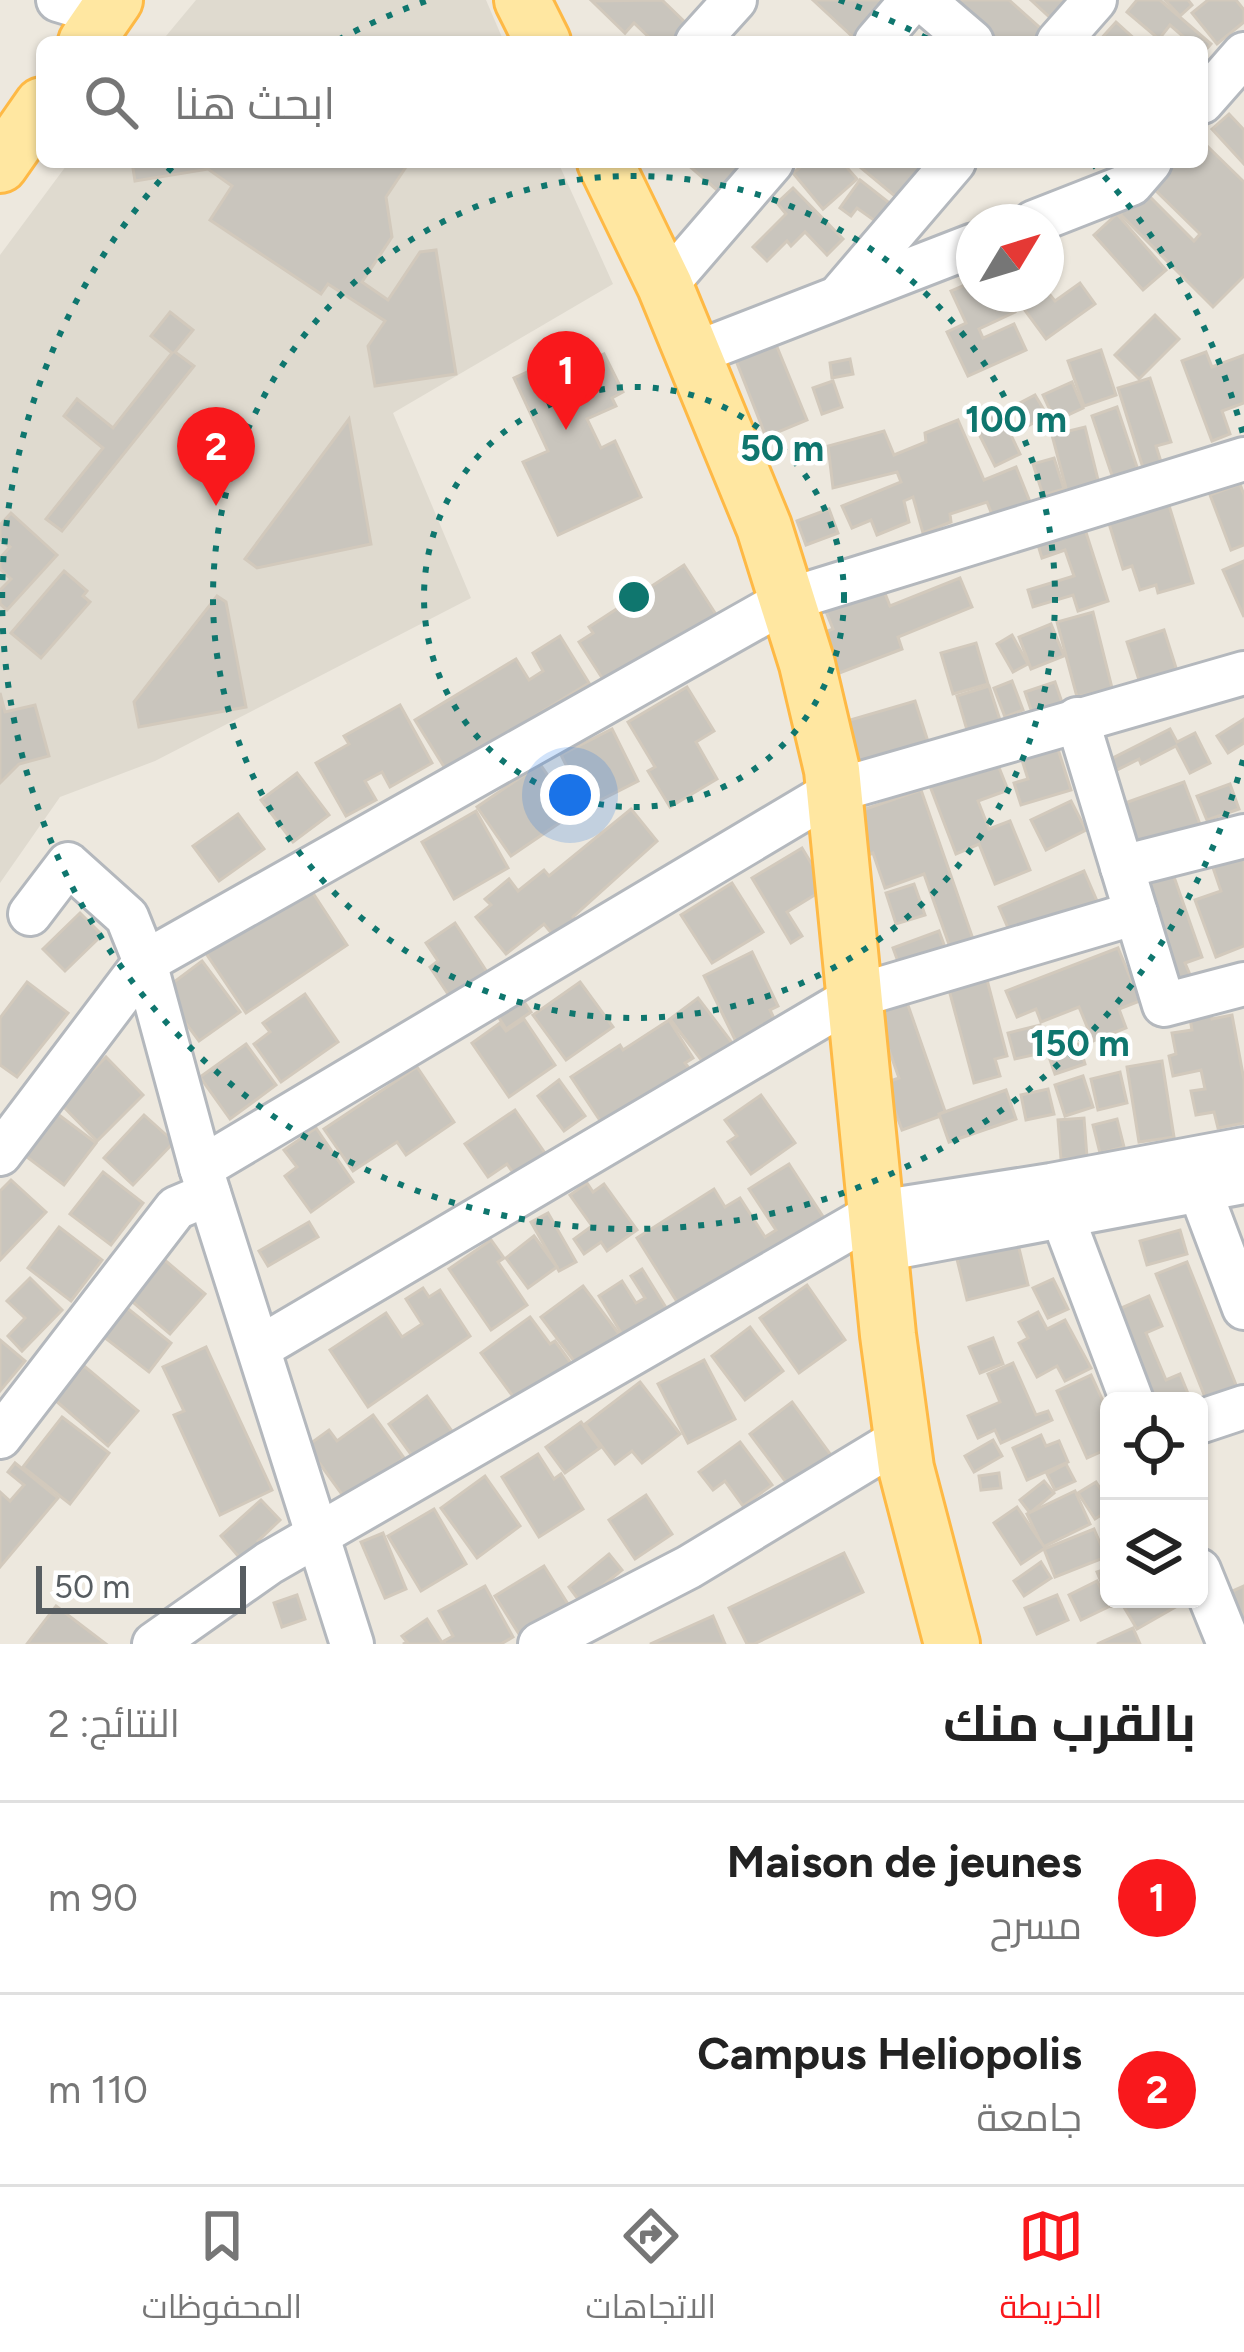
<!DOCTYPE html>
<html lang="ar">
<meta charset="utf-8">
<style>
:root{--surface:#fff;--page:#f2f2f2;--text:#222;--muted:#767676;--line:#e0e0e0;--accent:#f9181c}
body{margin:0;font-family:Figtree,Cairo,sans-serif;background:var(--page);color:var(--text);direction:rtl}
.controls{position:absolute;right:36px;bottom:36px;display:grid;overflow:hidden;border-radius:18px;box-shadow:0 3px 9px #0004}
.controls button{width:108px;height:108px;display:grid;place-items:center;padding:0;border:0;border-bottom:3px solid var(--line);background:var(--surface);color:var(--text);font:60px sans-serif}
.compass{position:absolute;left:956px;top:204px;width:108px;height:108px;border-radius:50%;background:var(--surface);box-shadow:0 3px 9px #0004;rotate:52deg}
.scale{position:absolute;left:36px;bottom:30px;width:210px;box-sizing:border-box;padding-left:12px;border:6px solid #575d61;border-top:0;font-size:33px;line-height:42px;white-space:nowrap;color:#575d61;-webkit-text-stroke:9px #fff;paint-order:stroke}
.you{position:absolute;left:570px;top:795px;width:42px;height:42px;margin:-30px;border:9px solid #fff;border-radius:50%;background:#1a73e8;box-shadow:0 0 0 18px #1a73e833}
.badge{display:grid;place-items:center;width:78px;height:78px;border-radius:50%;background:var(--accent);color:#fff;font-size:39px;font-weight:700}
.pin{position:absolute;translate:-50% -99px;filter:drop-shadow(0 3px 6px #0008)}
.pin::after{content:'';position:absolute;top:63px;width:42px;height:36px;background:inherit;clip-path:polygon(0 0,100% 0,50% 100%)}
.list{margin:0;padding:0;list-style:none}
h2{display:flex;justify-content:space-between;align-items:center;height:156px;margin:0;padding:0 48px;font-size:51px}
h2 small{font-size:39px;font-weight:400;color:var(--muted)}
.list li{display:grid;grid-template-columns:78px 1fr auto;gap:36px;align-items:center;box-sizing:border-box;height:192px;padding:0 48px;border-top:3px solid var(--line)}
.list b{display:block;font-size:45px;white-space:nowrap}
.list p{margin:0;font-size:39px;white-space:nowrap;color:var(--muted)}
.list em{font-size:39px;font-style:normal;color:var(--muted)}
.icon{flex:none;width:66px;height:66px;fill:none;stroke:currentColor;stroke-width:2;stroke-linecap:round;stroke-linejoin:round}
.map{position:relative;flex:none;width:1244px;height:1644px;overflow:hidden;direction:ltr}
.search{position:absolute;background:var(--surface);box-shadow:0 3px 9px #0004;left:36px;right:36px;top:36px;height:132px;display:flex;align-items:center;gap:30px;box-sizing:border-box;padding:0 42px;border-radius:18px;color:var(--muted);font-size:45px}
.sheet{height:540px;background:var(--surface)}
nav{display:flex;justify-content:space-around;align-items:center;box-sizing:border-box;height:168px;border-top:3px solid var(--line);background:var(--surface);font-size:33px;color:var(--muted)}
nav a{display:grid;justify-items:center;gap:6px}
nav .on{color:var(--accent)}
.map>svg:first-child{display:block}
</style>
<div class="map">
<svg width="1244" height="1644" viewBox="0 0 1244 1644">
<rect width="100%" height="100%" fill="#ede8de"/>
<g fill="#dfdacf">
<polygon points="196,0 486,0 504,42 161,42"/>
<polygon points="69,162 558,162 613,284 393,413 471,598 155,761 60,797 0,883 0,255"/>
</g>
<g fill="#c9c5bd" stroke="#d2c9bc" stroke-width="3">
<polygon points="662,0 690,27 676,42 654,42 634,23 625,33 592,1"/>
<polygon points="813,0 891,0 855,39"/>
<polygon points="960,0 1009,0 1048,35 1042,42 994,42 954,6"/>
<polygon points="1031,0 1078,0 1057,24"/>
<polygon points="1137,0 1160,0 1211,44 1202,54 1202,42 1182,42 1185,38 1170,25 1159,39 1127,12"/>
<polygon points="1165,0 1188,0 1192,5 1180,16"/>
<polygon points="1208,0 1236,0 1244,10 1244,22 1217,44 1192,13"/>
<polygon points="1116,22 1138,42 1098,42"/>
<polygon points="1229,114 1244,130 1244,164 1212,129"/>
<polygon points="1202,141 1244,182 1244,276 1213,307 1120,214 1143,190 1194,241 1200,234 1150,185 1173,162 1202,162"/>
<polygon points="132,162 405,162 408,164 386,197 392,237 362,282 388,300 420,252 436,250 456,374 375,386 368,346 385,321 328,284 321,294 210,220 232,186 208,169 135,181"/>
<polygon points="741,162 749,169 725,197 687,164"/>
<polygon points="807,162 842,162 857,179 823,209 793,173"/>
<polygon points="854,162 915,162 923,169 896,197"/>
<polygon points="860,180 892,205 878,223 857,208 851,216 840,208"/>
<polygon points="793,188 843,239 827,255 805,232 791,246 787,241 767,261 753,247 786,214 777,203"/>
<polygon points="1117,214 1166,270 1143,290 1094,235"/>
<polygon points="974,281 974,294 984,294 986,299 1007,294 1015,312 979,329 983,338 1014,324 1026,350 968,376 947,332 966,323 951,291"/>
<polygon points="1080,283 1095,304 1046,339 1018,301 1027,294 1046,294 1046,290 1055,301"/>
<polygon points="170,312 193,330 175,352 194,366 62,531 46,519 103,448 64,416 77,399 113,428 172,353 151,336"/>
<polygon points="1155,315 1179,339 1139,379 1115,355"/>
<polygon points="775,342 807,420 766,437 735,358"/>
<polygon points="585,346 592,359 604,354 623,392 612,398 616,406 587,419 601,448 615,441 641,497 558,535 523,462 548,451 514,378"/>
<polygon points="1101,350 1116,395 1084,406 1068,361"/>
<polygon points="1206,352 1212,367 1244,355 1244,403 1222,411 1230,434 1212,441 1182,361"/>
<polygon points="850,359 853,374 832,378 830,363"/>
<polygon points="1150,378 1171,442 1156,446 1162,465 1144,471 1118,388"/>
<polygon points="833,381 842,407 822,414 813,388"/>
<polygon points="1072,382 1083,408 1055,421 1043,395"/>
<polygon points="1035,395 1047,415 1028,426 1016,405"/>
<polygon points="997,406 1020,454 995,466 971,418"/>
<polygon points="1117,407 1140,476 1115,484 1092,416"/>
<polygon points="349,419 371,544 257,568 245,559"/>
<polygon points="958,420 984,480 1016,467 1030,502 993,517 987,502 950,514 951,522 923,533 913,497 904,501 909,522 877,535 871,520 852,528 842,506 901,482 897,472 833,488 828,446 884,431 894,455 926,442 925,433"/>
<polygon points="1085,427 1099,484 1067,492 1052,435"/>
<polygon points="1054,458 1064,489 1043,495 1033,464"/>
<polygon points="1240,484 1244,495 1244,545 1231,550 1210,495"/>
<polygon points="1167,499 1193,583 1158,593 1156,585 1140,590 1132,566 1123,569 1107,517"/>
<polygon points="829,509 838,533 806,545 797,521"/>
<polygon points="11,513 57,555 7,610 0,604 0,590 11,579 0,569 0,558 10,547 0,539 0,525"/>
<polygon points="1082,520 1108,601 1078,611 1073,595 1033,607 1028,590 1074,576 1065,550 1042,558 1035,535"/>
<polygon points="1244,561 1244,617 1223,570"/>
<polygon points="684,565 717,616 608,687 579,642 593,633 589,627"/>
<polygon points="64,571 87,591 83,596 90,602 41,658 11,633"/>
<polygon points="960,578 972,607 898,637 902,649 834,675 818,635 833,629 823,604 880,581 890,606"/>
<polygon points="217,596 226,602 246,707 139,727 134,702"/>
<polygon points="1093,612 1112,688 1077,697 1057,622"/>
<polygon points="1051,624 1064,656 1031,669 1019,637"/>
<polygon points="1164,630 1177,671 1140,683 1127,642"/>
<polygon points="1012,635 1028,664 1013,672 997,644"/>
<polygon points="560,636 589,683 446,770 415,720 516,659 529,680 543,671 533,653"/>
<polygon points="976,643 988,684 953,694 941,653"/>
<polygon points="1012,681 1023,710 1005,717 994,688"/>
<polygon points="1055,682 1066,714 1036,724 1025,692"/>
<polygon points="989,686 1000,720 967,730 957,696"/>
<polygon points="687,687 714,731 696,742 717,779 670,807 648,771 655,767 628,722"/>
<polygon points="0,693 5,712 35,705 49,756 19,764 0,783"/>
<polygon points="915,701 931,751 855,774 840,723"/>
<polygon points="400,705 432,763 390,787 382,772 365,781 376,800 346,816 316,763 349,744 344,736"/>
<polygon points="1244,719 1244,743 1228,753 1217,736"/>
<polygon points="612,729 638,781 587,807 561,755"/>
<polygon points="1170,729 1177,742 1195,733 1210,763 1190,773 1176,746 1141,764 1139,759 1115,771 1109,760"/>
<polygon points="1057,746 1071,790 1021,805 1014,783 1028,779 1021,757"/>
<polygon points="996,760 1008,790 978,801 989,829 1010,821 1030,870 995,884 979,844 956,854 930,786"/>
<polygon points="540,764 574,813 511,856 477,807"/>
<polygon points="297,773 329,815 293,842 261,800"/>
<polygon points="1184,782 1201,827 1116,855 1100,812"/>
<polygon points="1230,784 1239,809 1207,820 1197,796"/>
<polygon points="921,790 973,939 950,947 924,874 885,888 873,853 866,856 851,814"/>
<polygon points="1071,801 1086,830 1046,850 1031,820"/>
<polygon points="631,809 657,841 573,917 578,923 557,940 544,924 506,954 476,917 491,905 485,899 509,879 518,891 544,870 549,876"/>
<polygon points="476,811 508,868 454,899 422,842"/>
<polygon points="238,814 264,849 219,881 193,846"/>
<polygon points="1244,847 1244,946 1216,957 1195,900 1221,891 1210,859"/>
<polygon points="802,848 826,888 787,912 802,936 791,943 752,878"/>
<polygon points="1084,871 1097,901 1059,917 1015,944 999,907"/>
<polygon points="1173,874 1202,957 1185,963 1191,977 1170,984 1138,886"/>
<polygon points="732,883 763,932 712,963 681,915"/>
<polygon points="307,884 347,945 246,1013 203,949"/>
<polygon points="914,884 925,915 896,924 886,893"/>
<polygon points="80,913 102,935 65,971 43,949"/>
<polygon points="455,923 489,975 452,1000 430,967 438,961 426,943"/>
<polygon points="939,931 950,961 904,978 893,948"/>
<polygon points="1118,948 1140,1001 1119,1009 1126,1028 1093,1041 1079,1007 1041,1022 1036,1009 1017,1017 1006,991"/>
<polygon points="752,952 778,1006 770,1010 783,1037 743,1056 704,976"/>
<polygon points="202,961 240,1012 199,1041 162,991"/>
<polygon points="986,976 1007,1056 995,1059 1000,1076 974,1083 948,986"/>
<polygon points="27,982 68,1013 17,1077 0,1065 0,1018"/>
<polygon points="580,982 613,1027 566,1060 533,1015"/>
<polygon points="903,991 946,1114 902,1130 885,1083 899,1078 872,1002"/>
<polygon points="305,994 338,1042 281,1082 254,1044 270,1032 263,1023"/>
<polygon points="521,997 531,1012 506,1029 496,1013"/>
<polygon points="698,998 733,1044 705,1065 670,1019"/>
<polygon points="1209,1003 1212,1019 1232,1015 1244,1080 1244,1123 1218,1128 1214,1112 1196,1115 1191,1091 1205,1089 1201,1070 1173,1076 1169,1056 1176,1054 1172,1033 1192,1030 1188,1007"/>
<polygon points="524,1019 555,1065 509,1097 472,1043 500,1023 506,1031"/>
<polygon points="669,1020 693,1058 685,1063 691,1071 605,1128 571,1077 620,1045 623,1050"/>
<polygon points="1040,1025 1046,1052 1015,1059 1008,1033"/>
<polygon points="246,1044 276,1085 230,1119 200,1077"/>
<polygon points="1079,1044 1085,1064 1055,1074 1048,1054"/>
<polygon points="106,1057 143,1095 97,1141 60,1103"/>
<polygon points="1162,1061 1174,1137 1139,1142 1127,1067"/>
<polygon points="417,1067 454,1122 406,1155 397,1142 353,1171 324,1129"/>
<polygon points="1120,1072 1127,1103 1098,1110 1091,1079"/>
<polygon points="1083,1076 1093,1107 1065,1116 1055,1085"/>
<polygon points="559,1080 585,1116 564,1131 538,1096"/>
<polygon points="1048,1089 1054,1114 1026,1120 1021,1095"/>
<polygon points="1006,1090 1016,1119 949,1142 939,1114"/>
<polygon points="761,1095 795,1143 751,1174 728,1142 737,1136 725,1120"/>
<polygon points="515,1110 545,1153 514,1174 507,1164 488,1177 465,1144"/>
<polygon points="55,1112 96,1143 64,1185 23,1154"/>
<polygon points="144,1115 174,1142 133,1185 104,1158"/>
<polygon points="1084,1118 1087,1157 1061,1159 1058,1120"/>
<polygon points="1117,1119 1124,1147 1100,1153 1093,1125"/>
<polygon points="316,1128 353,1182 311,1212 285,1176 297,1167 284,1150"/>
<polygon points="789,1164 824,1218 686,1316 637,1238 714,1189 725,1207 740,1198 765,1237 776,1230 749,1189"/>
<polygon points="103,1172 143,1203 111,1245 70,1214"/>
<polygon points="11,1180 46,1212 0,1260 0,1191"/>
<polygon points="587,1183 593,1192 604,1184 637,1230 607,1251 601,1242 584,1254 574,1239 592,1226 570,1195"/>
<polygon points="548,1213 576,1262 559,1271 531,1222"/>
<polygon points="309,1222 318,1237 268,1266 259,1251"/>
<polygon points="59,1227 102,1260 71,1301 28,1268"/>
<polygon points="1180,1230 1187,1254 1147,1265 1140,1241"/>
<polygon points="534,1236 557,1267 528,1288 506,1258"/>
<polygon points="491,1240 504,1258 498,1262 527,1305 491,1330 449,1269"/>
<polygon points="1017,1240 1028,1285 967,1300 956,1255"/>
<polygon points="161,1257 205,1294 170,1334 127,1297"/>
<polygon points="1187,1262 1238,1390 1207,1402 1156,1274"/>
<polygon points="642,1269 670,1314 626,1341 599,1296 622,1281 636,1303 645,1298 631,1276"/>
<polygon points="30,1278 62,1310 22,1351 8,1336 25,1318 7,1301"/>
<polygon points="1053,1279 1068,1309 1048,1318 1033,1288"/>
<polygon points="807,1285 845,1340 799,1373 760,1318"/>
<polygon points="583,1286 619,1334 577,1365 541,1317"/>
<polygon points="423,1288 429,1297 440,1290 470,1336 368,1407 330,1350 386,1313 402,1337 422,1324 406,1299"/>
<polygon points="1149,1296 1162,1326 1146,1333 1166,1380 1180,1374 1191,1401 1141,1401 1105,1315"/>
<polygon points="127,1308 171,1343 149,1372 104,1337"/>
<polygon points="1038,1312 1047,1329 1065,1320 1091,1368 1065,1381 1057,1366 1037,1377 1019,1343 1028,1338 1019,1322"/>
<polygon points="530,1317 550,1344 555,1341 576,1370 523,1410 481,1353"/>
<polygon points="750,1327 783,1371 745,1400 712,1356"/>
<polygon points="993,1338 1003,1364 980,1373 969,1347"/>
<polygon points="0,1340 25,1361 0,1391"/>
<polygon points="206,1347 272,1490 220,1515 174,1415 184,1411 163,1367"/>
<polygon points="704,1360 735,1419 688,1443 658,1384"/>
<polygon points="1013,1363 1036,1415 1048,1411 1052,1420 1001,1443 995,1430 978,1438 968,1416 1000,1402 988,1374"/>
<polygon points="84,1366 138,1411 108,1446 55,1400"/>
<polygon points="1091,1375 1109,1414 1109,1448 1087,1458 1057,1391"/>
<polygon points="640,1382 680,1434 642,1463 632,1451 615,1464 585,1424"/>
<polygon points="427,1396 461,1444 423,1471 389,1424"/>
<polygon points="792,1402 833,1458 791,1489 750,1434"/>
<polygon points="373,1415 404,1458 346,1500 307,1446 329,1430 337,1441"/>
<polygon points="62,1417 109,1453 70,1504 23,1467"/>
<polygon points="581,1422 600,1448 565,1473 546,1447"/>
<polygon points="1041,1435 1046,1446 1059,1441 1068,1462 1027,1480 1013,1448"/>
<polygon points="993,1440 1002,1456 974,1472 965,1456"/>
<polygon points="740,1442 772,1485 743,1506 725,1481 713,1490 699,1472"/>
<polygon points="538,1454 554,1479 561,1474 583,1509 539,1537 502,1477"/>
<polygon points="15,1463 58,1498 0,1567 0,1492 10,1501 24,1485 8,1472"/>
<polygon points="1066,1464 1075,1481 1055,1490 1047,1474"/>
<polygon points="999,1473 1001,1488 981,1490 979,1476"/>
<polygon points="485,1476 520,1526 477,1558 441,1508"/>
<polygon points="1044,1481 1054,1493 1030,1513 1020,1500"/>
<polygon points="1096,1482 1109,1502 1109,1510 1095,1519 1078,1493"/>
<polygon points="1075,1491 1090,1524 1043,1547 1027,1514"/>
<polygon points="646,1495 672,1534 635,1559 609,1520"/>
<polygon points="261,1500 280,1520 258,1541 264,1547 245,1564 221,1536"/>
<polygon points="1017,1507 1045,1548 1021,1564 994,1523"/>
<polygon points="434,1509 466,1564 421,1591 388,1536"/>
<polygon points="1094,1529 1106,1557 1055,1577 1044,1549"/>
<polygon points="383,1533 406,1589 385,1598 361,1542"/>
<polygon points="844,1553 863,1592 754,1644 747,1644 729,1608"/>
<polygon points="609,1554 622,1570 581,1603 569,1587"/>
<polygon points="1041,1562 1051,1578 1024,1596 1014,1581"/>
<polygon points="544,1566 573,1612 524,1642 495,1596"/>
<polygon points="1109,1568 1109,1599 1122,1602 1111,1606 1097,1572"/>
<polygon points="1097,1581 1110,1606 1081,1620 1069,1595"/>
<polygon points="485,1586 513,1637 501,1644 445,1644 444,1641 453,1636 439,1611"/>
<polygon points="1244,1586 1244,1644 1217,1598"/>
<polygon points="297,1595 305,1619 282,1627 274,1603"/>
<polygon points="1057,1595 1068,1620 1037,1634 1025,1608"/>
<polygon points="1127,1599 1175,1599 1179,1605 1137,1629 1121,1602"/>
<polygon points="56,1606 106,1644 27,1644"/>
<polygon points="713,1616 725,1644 650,1644"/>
<polygon points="427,1619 443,1644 403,1644 407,1642 402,1636"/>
<polygon points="1133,1628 1140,1644 1097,1644"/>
</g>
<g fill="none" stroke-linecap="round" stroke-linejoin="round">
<defs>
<g id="minor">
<polyline points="58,0 105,14"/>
<polyline points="923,0 972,42"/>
<polyline points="697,42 735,0"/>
<polyline points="876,42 912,0"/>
<polyline points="1058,42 1095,0"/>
<polyline points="1202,102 1244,54"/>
<polyline points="1034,222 1131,184 1150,162"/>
<polyline points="665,286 772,162"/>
<polyline points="842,293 954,162"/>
<polyline points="693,354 974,245"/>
<polyline points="1077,719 1164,1005 1244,984"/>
<polyline points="1122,867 1244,836"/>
<polyline points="30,914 68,864 127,917 145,962 201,1168 352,1644"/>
<polyline points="0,1154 145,962 787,600 1244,459"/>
<polyline points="201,1168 834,791 1244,673"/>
<polyline points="1052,1189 1132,1401"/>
<polyline points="1200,1191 1244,1308"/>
<polyline points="881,1250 1244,1182"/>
<polyline points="259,1348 856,996 1136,913"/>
<polyline points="1199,1422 1244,1407"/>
<polyline points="0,1437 176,1208 209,1194"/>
<polyline points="1199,1570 1229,1644"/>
<polyline points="154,1644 269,1563 878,1212 1051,1185 1244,1149"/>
<polyline points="540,1644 689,1567 902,1438"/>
</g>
<g id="major">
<polyline points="522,0 543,42"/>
<polyline points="86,42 115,0"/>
<polyline points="605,162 665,286 764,527 807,664 832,770 888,1335 906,1468 952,1644"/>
<polyline points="0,165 42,105"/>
</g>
</defs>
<use href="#minor" stroke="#b4b8bd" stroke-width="48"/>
<use href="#major" stroke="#feb945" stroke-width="60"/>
<use href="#minor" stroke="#fff" stroke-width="42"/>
<use href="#major" stroke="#ffe7a1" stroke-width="54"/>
</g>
<g fill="none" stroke="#0f766e" stroke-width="6" stroke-dasharray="6 12">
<circle cx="634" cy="597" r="210"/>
<circle cx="634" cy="597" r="421"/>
<path d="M1243 760A631 631 0 1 1 176 163M338 40A631 631 0 0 1 429 0M839 0A631 631 0 0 1 930 40M1092 163A631 631 0 0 1 1243 434"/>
</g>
<circle cx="634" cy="597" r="18" fill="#0f766e" stroke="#fff" stroke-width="6"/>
<g font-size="36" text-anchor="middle" font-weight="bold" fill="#0f766e" stroke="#fff" stroke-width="9" stroke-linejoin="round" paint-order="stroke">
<text x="1016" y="432">100 m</text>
<text x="782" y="461">50 m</text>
<text x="1080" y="1056">150 m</text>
</g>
</svg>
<div class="controls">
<button><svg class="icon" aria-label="locate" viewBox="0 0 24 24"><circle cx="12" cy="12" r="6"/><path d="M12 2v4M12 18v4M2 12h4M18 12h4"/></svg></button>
<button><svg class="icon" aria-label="layers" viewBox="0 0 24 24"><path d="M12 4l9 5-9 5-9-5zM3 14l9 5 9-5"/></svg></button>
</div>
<svg class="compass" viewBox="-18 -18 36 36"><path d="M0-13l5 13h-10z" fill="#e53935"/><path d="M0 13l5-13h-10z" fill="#767676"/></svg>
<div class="scale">50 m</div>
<div class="you"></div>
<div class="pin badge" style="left:566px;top:430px">1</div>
<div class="pin badge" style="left:216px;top:506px">2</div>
<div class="search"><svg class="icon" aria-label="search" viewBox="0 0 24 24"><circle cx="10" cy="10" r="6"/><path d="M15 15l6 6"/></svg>ابحث هنا</div>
</div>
<section class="sheet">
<h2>بالقرب منك<small>النتائج: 2</small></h2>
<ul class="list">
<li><span class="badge">1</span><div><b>Maison de jeunes</b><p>مسرح</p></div><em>90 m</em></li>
<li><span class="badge">2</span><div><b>Campus Heliopolis</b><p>جامعة</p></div><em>110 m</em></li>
</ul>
</section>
<nav>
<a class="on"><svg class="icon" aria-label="map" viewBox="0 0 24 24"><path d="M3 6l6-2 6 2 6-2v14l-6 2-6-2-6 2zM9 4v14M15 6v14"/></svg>الخريطة</a>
<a><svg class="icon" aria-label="directions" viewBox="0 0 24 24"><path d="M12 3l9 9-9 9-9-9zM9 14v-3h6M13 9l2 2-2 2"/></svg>الاتجاهات</a>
<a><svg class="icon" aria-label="saved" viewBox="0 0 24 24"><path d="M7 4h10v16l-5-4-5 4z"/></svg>المحفوظات</a>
</nav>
